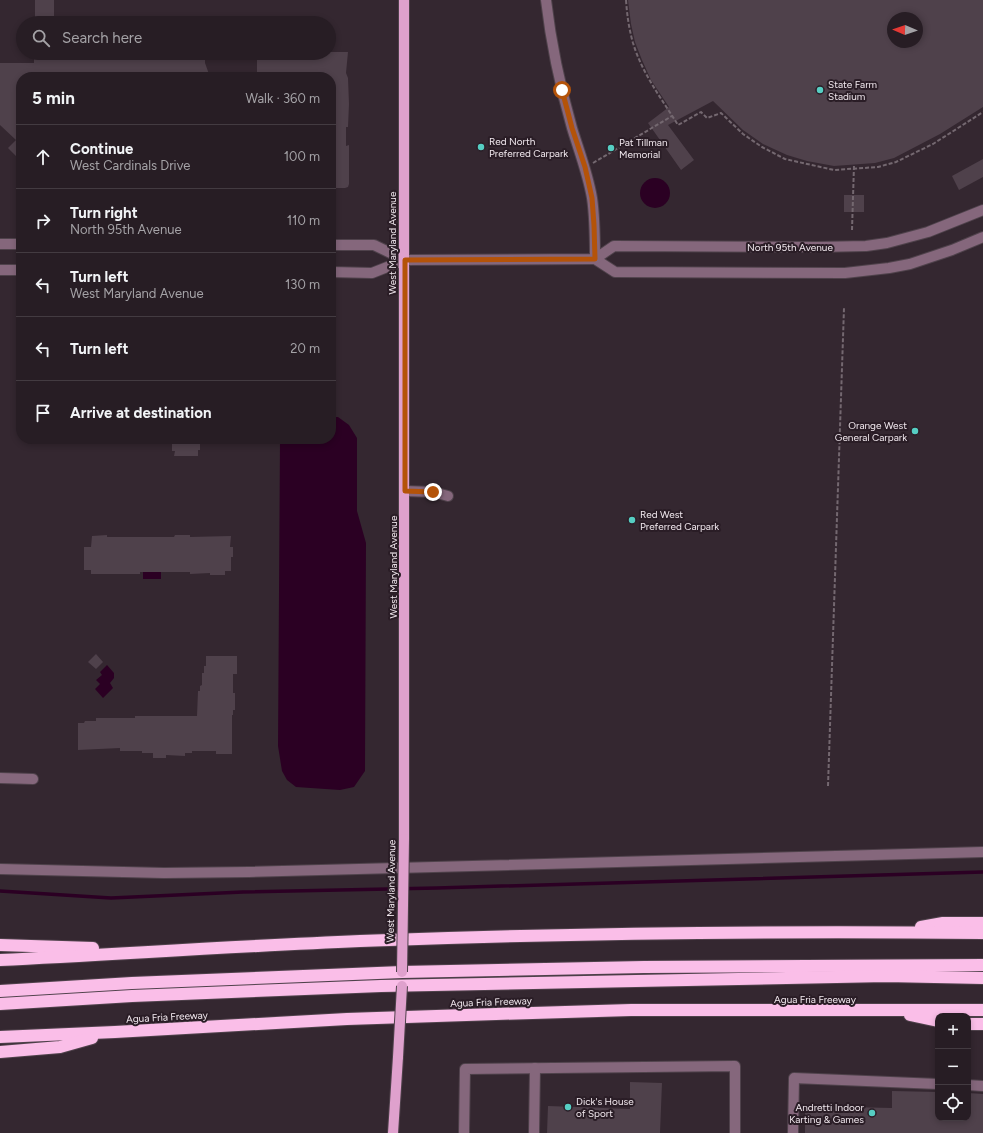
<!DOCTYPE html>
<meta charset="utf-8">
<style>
:root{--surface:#271d24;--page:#332a31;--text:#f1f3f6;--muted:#a4a2a6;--line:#433b41}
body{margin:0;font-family:Figtree,sans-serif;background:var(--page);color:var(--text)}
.controls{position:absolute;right:12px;bottom:12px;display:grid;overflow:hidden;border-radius:8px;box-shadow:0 2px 6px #0003}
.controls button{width:36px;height:36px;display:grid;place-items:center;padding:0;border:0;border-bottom:1px solid var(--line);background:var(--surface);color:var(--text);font:20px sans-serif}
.compass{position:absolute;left:887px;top:12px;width:36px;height:36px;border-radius:50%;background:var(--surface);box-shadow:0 2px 6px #0003;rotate:272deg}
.stop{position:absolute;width:12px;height:12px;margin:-9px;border:3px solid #b45309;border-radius:50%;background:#fff}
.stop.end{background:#b45309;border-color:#fff;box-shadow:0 1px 4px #0008}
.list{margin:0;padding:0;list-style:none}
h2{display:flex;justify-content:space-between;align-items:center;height:52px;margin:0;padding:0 16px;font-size:17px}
h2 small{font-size:13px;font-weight:400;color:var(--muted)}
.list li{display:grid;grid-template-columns:26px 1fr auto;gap:12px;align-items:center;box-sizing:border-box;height:64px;padding:0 16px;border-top:1px solid var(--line)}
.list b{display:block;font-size:15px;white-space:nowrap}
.list p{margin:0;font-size:13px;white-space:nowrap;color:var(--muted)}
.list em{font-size:13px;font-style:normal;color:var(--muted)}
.icon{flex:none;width:22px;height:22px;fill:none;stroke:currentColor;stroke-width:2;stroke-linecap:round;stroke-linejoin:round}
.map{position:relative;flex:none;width:983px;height:1133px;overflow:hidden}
.search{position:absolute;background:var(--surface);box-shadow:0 2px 6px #0003;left:16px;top:16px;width:320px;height:44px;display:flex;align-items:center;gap:10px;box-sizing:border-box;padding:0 14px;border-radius:22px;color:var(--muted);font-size:15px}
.panel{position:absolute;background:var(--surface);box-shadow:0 2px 6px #0003;left:16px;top:72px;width:320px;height:372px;border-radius:16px}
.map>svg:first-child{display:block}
</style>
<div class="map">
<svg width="983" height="1133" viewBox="0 0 983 1133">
<rect width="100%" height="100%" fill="#342730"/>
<g fill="#2b0023">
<circle cx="655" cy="193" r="15"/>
<polygon points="331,417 338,417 349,425 357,438 357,511 366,543 365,771 354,787 340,790 296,787 287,780 282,771 278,746 280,439 331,439"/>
<rect x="143" y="569" width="18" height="10"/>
<polygon points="107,665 114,673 114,678 110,683 113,688 103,698 95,689 100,684 96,680 102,675 100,672"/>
</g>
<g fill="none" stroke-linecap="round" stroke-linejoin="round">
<polyline stroke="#2b0023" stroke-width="3.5" points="0,891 111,898 243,892 437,888 983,872"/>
</g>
<g fill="#4f414b" fill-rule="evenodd">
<rect x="35" y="0" width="19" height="23"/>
<path d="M628,0H983V107L940,134L894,158L875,163L834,166L807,161L787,155L763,144L743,130L713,101L668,125L694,160L681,170L648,123L669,107L651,80L642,60L635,42L631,24ZM893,18H917V42H893Z"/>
<polygon points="329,52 348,52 346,73 348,78 349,104 348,127 346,127 346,146 349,145 349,184 348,187 345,188 331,188 331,77 257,77 257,53 329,53"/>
<polygon points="34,53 197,53 197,55 205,56 205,63 210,77 21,77 21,161 8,148 16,140 0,125 0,63 34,63"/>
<polygon points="983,159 983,177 959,190 952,176"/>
<rect x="844" y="195" width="20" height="17"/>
<polygon points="172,439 200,439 200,450 198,450 198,456 174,456 175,451 172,451"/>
<polygon points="107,535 107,537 174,537 175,535 190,535 190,537 231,536 230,547 233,547 233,557 231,557 231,571 225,571 225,575 210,575 210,573 190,574 190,572 140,572 140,574 91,574 91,570 84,570 84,547 91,547 92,536"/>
<polygon points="96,654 103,662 96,669 88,662"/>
<polygon points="206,656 237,656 237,674 233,674 233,693 235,693 235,710 233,710 233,715 232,715 232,754 216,754 216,751 192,751 192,753 185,753 185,756 166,755 166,758 153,758 153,753 142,753 142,751 120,751 120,748 78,750 78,723 84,723 85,721 96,721 96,718 135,718 135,716 197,716 198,691 200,691 200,686 202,685 202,673 204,673 204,666 206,666"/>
<polygon points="630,1082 662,1083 660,1133 547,1133 548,1106 630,1109"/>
<polygon points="892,1091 938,1092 938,1118 968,1118 968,1093 983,1094 983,1133 805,1133 805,1106 892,1108"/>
</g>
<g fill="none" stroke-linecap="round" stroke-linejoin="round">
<defs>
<g id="minor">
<path d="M546,0C551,43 560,86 572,128C579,151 588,174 592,198C595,218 595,239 595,259"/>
<polyline points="0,244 21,244"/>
<polyline points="331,245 374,245 405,260"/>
<polyline points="595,259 615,272 845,273 889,268 910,264 952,250 983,237"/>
<polyline points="0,270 21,270"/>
<polyline points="331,272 372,273 405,260 595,259 614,246 817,247 866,246 887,243 928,232 983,210"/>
<polyline points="405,491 433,492 448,496"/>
<polyline points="0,778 33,779"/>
<polyline points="0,869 164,873 249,872 983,852"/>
<polyline points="968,1085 983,1086"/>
<polyline points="464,1133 465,1069 735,1066 735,1133"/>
<polyline points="534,1133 535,1068"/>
<polyline points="793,1133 794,1078 938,1084"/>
</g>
<g id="major">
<polyline points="404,0 404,839"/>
<polyline points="393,1133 398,1057"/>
</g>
<g id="highway">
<polyline points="921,927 943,923 983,923"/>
<polyline points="0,945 93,948"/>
<path d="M0,960C120,954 240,946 360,941C568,933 775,931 983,933"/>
<polyline points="0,991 132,983 402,972 644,967 983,965"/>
<polyline points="0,1004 132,996 381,986 886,976 983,978"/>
<polyline points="910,1015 938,1021"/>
<polyline points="968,1024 983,1024"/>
<polyline points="0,1037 115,1032 347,1019 496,1014 631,1010 983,1010"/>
<polyline points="0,1052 60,1047 92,1038"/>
</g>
</defs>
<use href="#minor" stroke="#4f424b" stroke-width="12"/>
<use href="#major" stroke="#4f424b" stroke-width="12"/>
<use href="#highway" stroke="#4f424b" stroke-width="14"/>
<g stroke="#746870" stroke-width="2" stroke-dasharray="4 2" stroke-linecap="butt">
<path d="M626,0C627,15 629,29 633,43C642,73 661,98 678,125L701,112L707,118L721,113L743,134L762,147L785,159L834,170L878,167L896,162L933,144L983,112"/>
<polyline points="593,163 672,116"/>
<polyline points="852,230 854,165"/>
<polyline points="828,786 844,308"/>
</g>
<use href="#minor" stroke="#85677c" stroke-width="10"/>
<use href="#major" stroke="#dfa1cd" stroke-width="10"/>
<use href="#highway" stroke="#fabee8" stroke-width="12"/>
<defs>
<g id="major-bridge">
<polyline points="402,972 404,839"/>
<polyline points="398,1057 402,986"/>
</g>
</defs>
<use href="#major-bridge" stroke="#4f424b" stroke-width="12" stroke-linecap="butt"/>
<use href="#major-bridge" stroke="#dfa1cd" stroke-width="10"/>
</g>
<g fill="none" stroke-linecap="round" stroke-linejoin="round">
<polyline stroke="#b45309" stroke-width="5" points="433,492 405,491 405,260 595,259 594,225 592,198 585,167 572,128 562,90"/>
</g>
<g fill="#56cec3" stroke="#2a1d26" stroke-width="1.5">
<circle cx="820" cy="90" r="4"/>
<circle cx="481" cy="147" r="4"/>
<circle cx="611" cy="148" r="4"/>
<circle cx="915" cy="431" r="4"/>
<circle cx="632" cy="520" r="4"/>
<circle cx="568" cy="1107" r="4"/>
<circle cx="872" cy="1113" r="4"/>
</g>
<g text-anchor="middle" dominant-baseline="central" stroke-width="4" stroke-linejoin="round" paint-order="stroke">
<g font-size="10" fill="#f2e9ef" stroke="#2a1d26" text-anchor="start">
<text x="828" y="84">State Farm<tspan x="828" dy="12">Stadium</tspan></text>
<text x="489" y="141">Red North<tspan x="489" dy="12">Preferred Carpark</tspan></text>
<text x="619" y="142">Pat Tillman<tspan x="619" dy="12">Memorial</tspan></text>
<text x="907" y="425" text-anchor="end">Orange West<tspan x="907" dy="12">General Carpark</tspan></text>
<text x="640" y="514">Red West<tspan x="640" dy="12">Preferred Carpark</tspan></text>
<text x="576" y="1101">Dick's House<tspan x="576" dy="12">of Sport</tspan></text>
<text x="864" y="1107" text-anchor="end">Andretti Indoor<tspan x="864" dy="12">Karting &amp; Games</tspan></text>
</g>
<g font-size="10" fill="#f2e9ef" stroke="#2a1d26">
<text transform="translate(392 243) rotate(-90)">West Maryland Avenue</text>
<text x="790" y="247">North 95th Avenue</text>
<text transform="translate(393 567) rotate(-90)">West Maryland Avenue</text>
<text transform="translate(391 891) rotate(-89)">West Maryland Avenue</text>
<text x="815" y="999">Agua Fria Freeway</text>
<text transform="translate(491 1002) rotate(-2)">Agua Fria Freeway</text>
<text transform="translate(167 1017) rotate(-3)">Agua Fria Freeway</text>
</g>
</g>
</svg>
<div class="controls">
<button>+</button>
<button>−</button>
<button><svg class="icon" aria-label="locate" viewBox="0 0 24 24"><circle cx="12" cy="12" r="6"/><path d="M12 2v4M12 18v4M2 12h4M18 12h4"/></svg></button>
</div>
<svg class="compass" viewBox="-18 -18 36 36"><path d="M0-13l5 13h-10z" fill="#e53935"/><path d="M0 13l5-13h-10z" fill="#a4a2a6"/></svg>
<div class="stop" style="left:562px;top:90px"></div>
<div class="stop end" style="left:433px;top:492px"></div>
<div class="search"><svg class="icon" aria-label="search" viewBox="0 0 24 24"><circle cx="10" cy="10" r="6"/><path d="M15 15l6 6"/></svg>Search here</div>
<section class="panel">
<h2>5 min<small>Walk · 360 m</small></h2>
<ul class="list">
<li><svg class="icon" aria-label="ahead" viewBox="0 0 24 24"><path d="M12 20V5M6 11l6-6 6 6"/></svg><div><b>Continue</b><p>West Cardinals Drive</p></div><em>100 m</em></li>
<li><svg class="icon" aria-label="right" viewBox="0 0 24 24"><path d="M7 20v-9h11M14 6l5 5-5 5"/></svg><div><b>Turn right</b><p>North 95th Avenue</p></div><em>110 m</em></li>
<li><svg class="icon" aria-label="left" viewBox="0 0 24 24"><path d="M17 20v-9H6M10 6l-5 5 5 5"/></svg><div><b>Turn left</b><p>West Maryland Avenue</p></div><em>130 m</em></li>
<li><svg class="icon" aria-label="left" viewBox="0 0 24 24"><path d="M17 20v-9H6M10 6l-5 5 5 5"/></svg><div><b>Turn left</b></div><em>20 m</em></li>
<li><svg class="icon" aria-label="arrive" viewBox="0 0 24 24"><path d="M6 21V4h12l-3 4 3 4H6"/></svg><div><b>Arrive at destination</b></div></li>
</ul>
</section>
</div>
